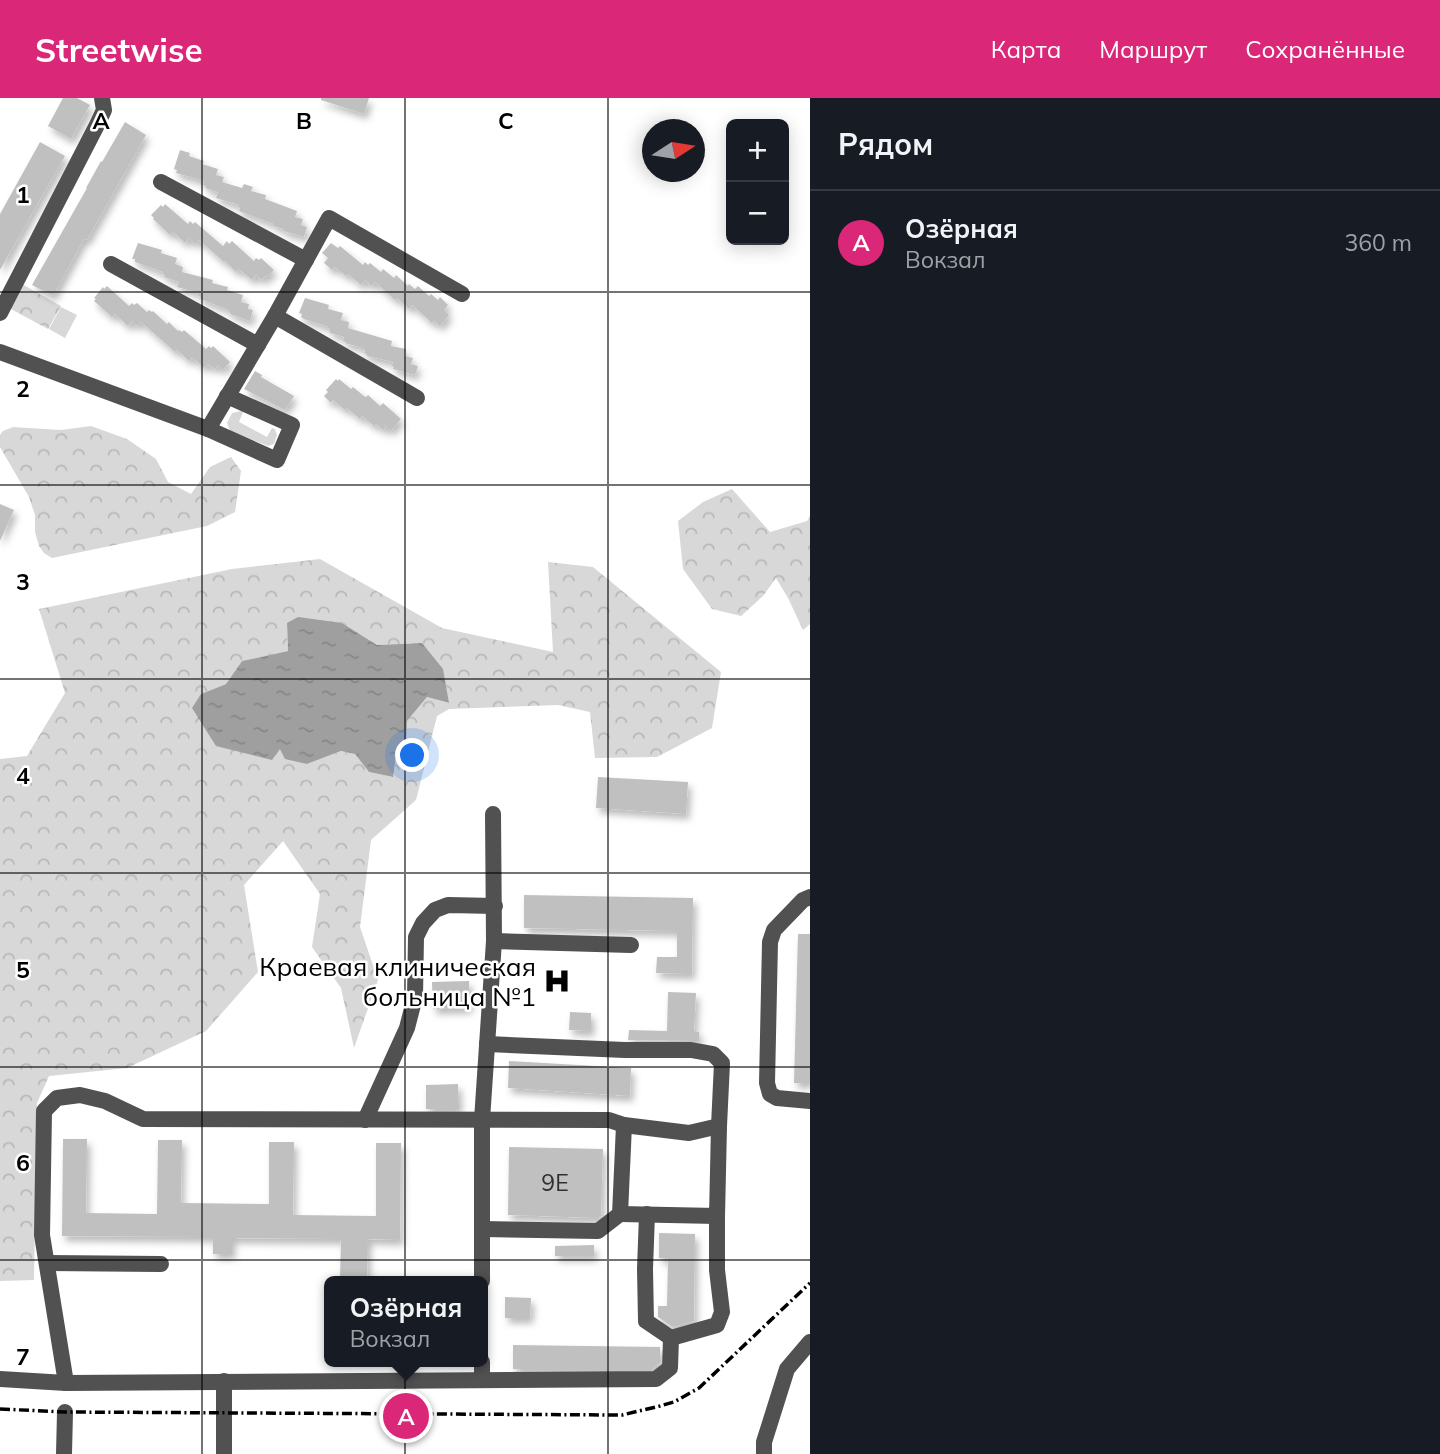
<!DOCTYPE html>
<html lang="ru">
<meta charset="utf-8">
<style>
:root{--surface:#171b24;--page:#20242c;--text:#f1f3f6;--muted:#9ea1a6;--line:#363941;--accent:#db2777}
body{margin:0;font-family:Mulish,sans-serif;background:var(--page);color:var(--text)}
.controls{position:absolute;right:21px;top:21px;display:grid;overflow:hidden;border-radius:10px;box-shadow:0 4px 18px #0003}
.controls button{width:63px;height:63px;display:grid;place-items:center;padding:0;border:0;border-bottom:2px solid var(--line);background:var(--surface);color:var(--text);font:35px sans-serif}
.compass{position:absolute;left:642px;top:21px;width:63px;height:63px;border-radius:50%;background:var(--surface);box-shadow:0 4px 18px #0003;rotate:78deg}
.you{position:absolute;left:413px;top:658px;width:24px;height:24px;margin:-18px;border:5px solid #fff;border-radius:50%;background:#1a73e8;box-shadow:0 0 0 10px #1a73e833}
.badge{display:grid;place-items:center;width:46px;height:46px;border-radius:50%;background:var(--accent);color:#fff;font-size:23px;font-weight:700}
.pin{position:absolute;translate:-50% -50%;border:4px solid #fff;box-shadow:0 2px 7px #0006}
.popup{position:absolute;left:324px;top:1178px;width:164px;height:91px;box-sizing:border-box;display:grid;place-content:center;border-radius:10px;background:var(--surface);filter:drop-shadow(0 2px 5px #0005);font-size:23px;white-space:nowrap;color:var(--muted)}
.popup b{font-size:26px;color:var(--text)}
.popup::after{content:'';position:absolute;left:50%;top:100%;margin-left:-14px;border:14px solid transparent;border-top-color:var(--surface)}
.list{margin:0;padding:0;list-style:none}
h2{display:flex;justify-content:space-between;align-items:center;height:91px;margin:0;padding:0 28px;font-size:30px}
h2 small{font-size:23px;font-weight:400;color:var(--muted)}
.list li{display:grid;grid-template-columns:46px 1fr auto;gap:21px;align-items:center;box-sizing:border-box;height:105px;padding:0 28px;border-top:2px solid var(--line)}
.list b{display:block;font-size:26px;white-space:nowrap}
.list p{margin:0;font-size:23px;white-space:nowrap;color:var(--muted)}
.list em{font-size:23px;font-style:normal;color:var(--muted)}
.map{position:relative;flex:none;width:810px;height:1356px;overflow:hidden}
header{display:flex;align-items:center;gap:42px;box-sizing:border-box;height:98px;padding:0 35px;background:var(--accent);color:#fff}
header strong{font-size:33px}
nav{display:flex;gap:38px;margin-inline-start:auto;font-size:24px}
main{display:flex}
aside{flex:1;background:var(--surface)}
.map>svg:first-child{display:block}
</style>
<header>
<strong>Streetwise</strong>
<nav><a>Карта</a><a>Маршрут</a><a>Сохранённые</a></nav>
</header>
<main>
<div class="map">
<svg width="810" height="1356" viewBox="0 0 810 1356">
<defs>
<pattern id="forest-crowns" width="20" height="18" patternUnits="userSpaceOnUse" patternTransform="scale(1.75)"><rect width="20" height="18" fill="#d8d8d8"/><path d="M2 6a3 3 0 1 1 6 0M12 15a3 3 0 1 1 6 0" fill="none" stroke="#b8b8b8"/></pattern>
<pattern id="water-ripples" width="26" height="14" patternUnits="userSpaceOnUse" patternTransform="scale(1.75)"><rect width="26" height="14" fill="#9f9f9f"/><path d="M2 4q2-2 4 0t4 0M15 11q2-2 4 0t4 0" fill="none" stroke="#878787"/></pattern>
<filter id="shadow"><feDropShadow dx="3.5" dy="5.5" stdDeviation="3.5" flood-color="#0004"/></filter>
</defs>
<rect width="100%" height="100%" fill="#fff"/>
<g fill="#d8d8d8">
<polygon points="61,209 77,217 65,240 49,231"/>
<polygon points="241,313 243,314 239,324 267,339 272,330 275,331 277,337 274,346 268,348 230,333 227,325 232,315"/>
</g>
<g fill="url(#forest-crowns)" fill-rule="evenodd">
<polygon points="22,186 61,208 48,231 9,210"/>
<polygon points="91,328 127,341 156,361 168,384 191,396 210,369 231,359 241,373 235,414 207,428 52,460 44,455 39,448 35,434 35,417 29,399 0,349 0,337 3,333 13,329 61,332"/>
<polygon points="732,391 770,434 807,423 810,418 810,526 803,532 788,500 776,480 763,498 741,518 712,511 683,471 678,423 703,404"/>
<path d="M320,461L442,530L553,554L548,464L593,469L721,574L712,630L657,659L595,660L590,614L558,607L449,611L437,618L416,702L371,742L360,829L378,882L354,950L341,890L312,849L320,796L283,743L244,787L258,874L206,933L127,970L49,978L37,1005L34,1182L0,1183V661L27,658L65,595L39,511L232,471ZM287,525H342L377,547L422,545L448,605L427,599L407,623L406,652L396,659L393,679L369,674L355,656L341,653L307,666L280,650L201,596L226,586L242,563L288,553Z"/>
</g>
<polygon fill="url(#water-ripples)" points="298,519 342,525 377,547 422,545 443,571 449,605 427,599 407,623 406,652 396,659 393,679 369,674 355,656 341,653 307,666 285,661 280,651 272,662 216,648 192,610 201,596 226,586 242,563 288,553 287,525"/>
<g fill="#c0c0c0" filter="url(#shadow)">
<polygon points="63,0 77,0 90,7 71,41 48,28"/>
<polygon points="321,0 369,0 364,16 321,2"/>
<polygon points="125,24 146,37 87,142 84,141 53,198 32,187 87,90 86,90 101,63 102,64"/>
<polygon points="40,44 65,58 0,172 0,116"/>
<polygon points="180,52 190,55 189,58 204,63 202,66 218,71 216,77 224,79 222,84 242,90 244,86 253,89 251,93 266,97 265,101 297,113 295,119 303,121 301,127 307,129 304,139 283,133 284,131 273,128 274,126 239,113 240,110 238,109 239,107 216,100 218,94 205,90 206,88 203,87 204,83 176,75 177,72 174,71"/>
<polygon points="165,106 188,126 190,123 193,126 195,124 223,148 227,143 229,146 232,143 254,163 256,160 259,162 261,160 274,172 267,179 265,178 262,182 256,177 252,182 239,171 236,174 225,163 224,164 199,142 195,146 189,140 185,145 173,134 170,137 153,121 154,120 151,117 161,107 163,109"/>
<polygon points="138,145 162,152 161,155 177,160 175,166 183,169 182,174 213,182 212,185 228,189 227,192 243,197 241,204 249,206 248,211 253,212 250,223 230,216 229,212 200,201 201,199 198,198 199,195 177,189 179,184 164,179 165,177 162,176 163,174 135,164 135,161 132,161"/>
<polygon points="331,145 338,150 340,148 363,167 365,164 368,167 370,165 381,174 383,171 394,180 396,177 408,188 409,186 415,191 418,188 429,198 431,196 438,202 440,199 448,207 444,212 449,217 440,228 434,223 432,225 412,207 409,211 397,200 395,202 375,184 372,188 365,182 361,187 348,176 346,178 335,169 332,172 324,165 328,160 322,155"/>
<polygon points="107,188 129,208 132,205 134,207 137,205 147,214 149,212 152,214 153,213 167,226 169,224 178,233 179,232 182,234 184,232 206,251 209,248 211,250 213,248 230,264 223,272 218,267 215,271 208,266 204,270 192,259 189,263 177,252 175,254 141,224 137,228 132,223 128,228 115,216 112,219 94,203 96,201 94,200 103,189 104,191"/>
<polygon points="305,200 329,207 328,211 343,215 341,222 349,224 348,230 392,243 391,248 406,251 405,258 413,260 411,266 418,268 415,277 393,271 394,269 392,268 393,264 367,258 367,256 364,255 365,253 363,250 345,245 346,244 343,243 344,239 330,235 329,229 304,221 301,219 302,216 299,215"/>
<polygon points="255,273 262,277 261,279 294,298 285,312 244,291"/>
<polygon points="336,281 338,283 339,281 351,291 353,289 364,298 366,299 368,297 380,308 383,305 401,321 391,333 386,328 383,332 376,326 374,328 362,318 360,321 347,310 345,312 333,302 331,305 324,298 328,294 326,292"/>
<polygon points="0,406 14,412 0,443"/>
<polygon points="598,679 688,684 686,716 596,710"/>
<polygon points="524,797 693,800 692,876 656,875 657,859 677,859 677,833 524,830"/>
<polygon points="798,836 810,836 810,985 794,985"/>
<polygon points="469,883 469,910 433,911 432,884"/>
<polygon points="668,894 696,895 694,933 699,934 699,943 628,942 629,932 667,933"/>
<polygon points="570,914 591,915 591,933 569,932"/>
<polygon points="509,963 631,970 630,998 508,990"/>
<polygon points="458,986 459,1011 426,1011 426,987"/>
<polygon points="63,1041 87,1041 86,1115 157,1116 158,1042 182,1042 181,1105 269,1106 269,1044 294,1044 293,1117 376,1118 376,1045 401,1045 400,1142 368,1141 367,1183 340,1183 341,1141 232,1140 232,1156 213,1156 213,1139 62,1138"/>
<polygon points="509,1049 603,1051 601,1118 598,1120 508,1117"/>
<polygon points="659,1135 695,1136 694,1223 673,1229 658,1219 658,1208 667,1208 668,1161 659,1160"/>
<polygon points="594,1147 594,1158 555,1158 555,1148"/>
<polygon points="505,1199 531,1200 530,1220 505,1220"/>
<polygon points="513,1247 660,1249 660,1265 652,1271 513,1271"/>
</g>
<g fill="none" stroke-linecap="round" stroke-linejoin="round">
<g stroke="#515151" stroke-width="16">
<polyline points="161,84 306,162"/>
<polyline points="111,166 258,247"/>
<polyline points="0,215 97,27 104,12 102,0"/>
<polyline points="275,218 417,300"/>
<polyline points="0,254 208,331 277,362 292,327 227,298"/>
<polyline points="208,331 275,218 329,120 462,196"/>
<polyline points="810,799 803,802 774,832 770,844 767,985 770,996 777,1000 810,1003"/>
<polyline points="494,843 631,847"/>
<polyline points="487,946 625,952 691,952 713,956 722,965 719,1028 689,1035 624,1027"/>
<polyline points="365,1022 407,930 415,899 416,839 423,825 435,812 448,807 495,808"/>
<polyline points="620,1116 717,1118 719,1028"/>
<polyline points="647,1116 645,1171 646,1223 671,1240 717,1227 722,1214 717,1172 717,1118"/>
<polyline points="47,1165 161,1166"/>
<polyline points="482,1183 482,1022 494,843 493,716"/>
<polyline points="482,1264 482,1282"/>
<polyline points="0,1281 66,1285 656,1281 670,1270 671,1240"/>
<polyline points="66,1285 42,1137 44,1013 57,1000 80,997 105,1003 143,1021 609,1022 624,1027 620,1116 598,1133 482,1131"/>
<polyline points="64,1356 65,1314"/>
<polyline points="224,1356 224,1283"/>
<polyline points="764,1356 764,1344 787,1271 810,1244"/>
</g>
<polyline stroke="#000" stroke-width="3.5" stroke-dasharray="10 3.5 2 3.5" stroke-linecap="butt" points="0,1311 65,1314 622,1317 660,1308 674,1304 699,1290 810,1185"/>
</g>
<path fill="none" stroke="#000" stroke-width="2" stroke-opacity="0.55" d="M202,0V1356M405,0V1356M608,0V1356M0,194H810M0,387H810M0,581H810M0,775H810M0,969H810M0,1162H810"/>
<defs>
<symbol id="hospital-bare" viewBox="-9 -9 18 18"><path d="M-5-5h3v3.5h4V-5h3V5h-3V1.5h-4V5h-3Z" fill="#000" stroke="#fff" stroke-width="2.5" paint-order="stroke"/></symbol>
</defs>
<g fill-rule="evenodd">
<use href="#hospital-bare" x="538" y="864" width="38" height="38"/>
</g>
<g text-anchor="middle" dominant-baseline="central" stroke-width="5" stroke-linejoin="round" paint-order="stroke">
<g font-size="23" fill="#303030">
<text x="555" y="1084">9Е</text>
</g>
<g font-size="26" fill="#000" stroke="#fff" text-anchor="end">
<text x="536" y="868">Краевая клиническая<tspan x="536" dy="30">больница №1</tspan></text>
</g>
</g>
<g font-size="23" text-anchor="middle" font-weight="bold" fill="#000" stroke="#fff" stroke-width="5" stroke-linejoin="round" paint-order="stroke">
<text x="101" y="31">A</text>
<text x="304" y="31">B</text>
<text x="506" y="31">C</text>
<text x="23" y="105">1</text>
<text x="23" y="299">2</text>
<text x="23" y="492">3</text>
<text x="23" y="686">4</text>
<text x="23" y="880">5</text>
<text x="23" y="1073">6</text>
<text x="23" y="1267">7</text>
</g>
</svg>
<div class="controls">
<button>+</button>
<button>−</button>
</div>
<svg class="compass" viewBox="-18 -18 36 36"><path d="M0-13l5 13h-10z" fill="#e53935"/><path d="M0 13l5-13h-10z" fill="#9ea1a6"/></svg>
<div class="you"></div>
<div class="pin badge" style="left:406px;top:1318px">A</div>
<div class="popup"><b>Озёрная</b>Вокзал</div>
</div>
<aside>
<h2>Рядом<small></small></h2>
<ul class="list">
<li><span class="badge">A</span><div><b>Озёрная</b><p>Вокзал</p></div><em>360 m</em></li>
</ul>
</aside>
</main>
